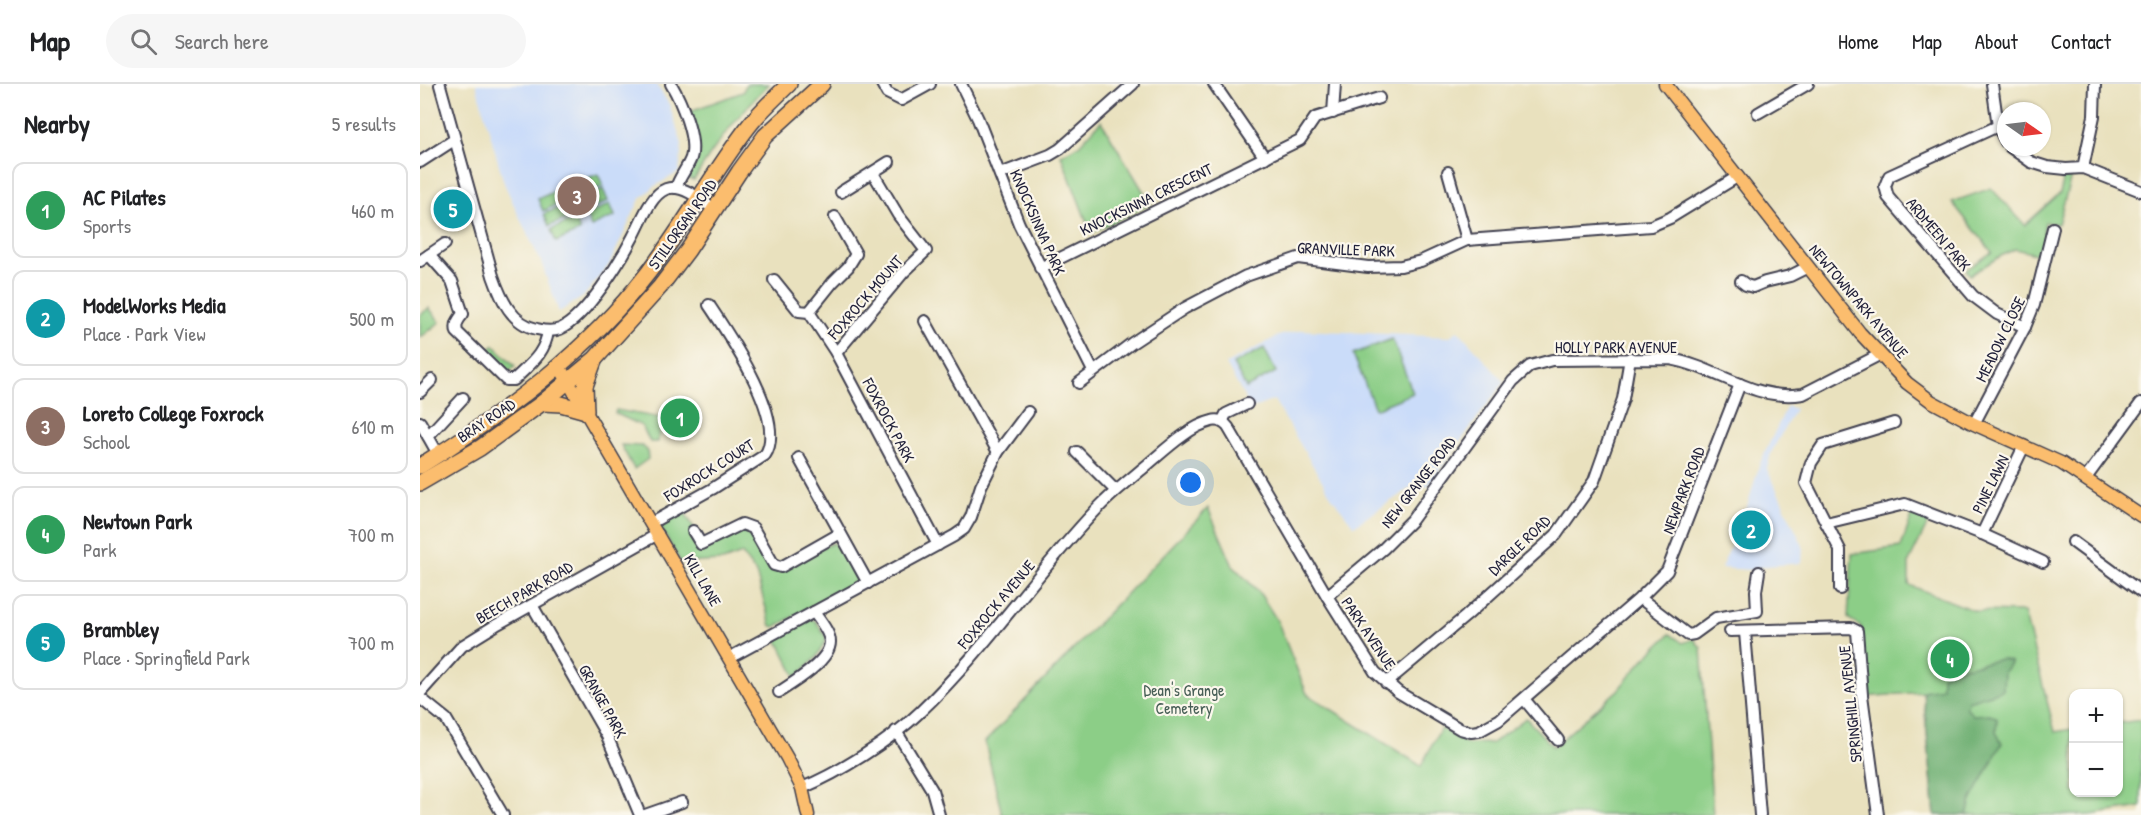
<!DOCTYPE html>
<meta charset="utf-8">
<style>
:root{--surface:#fff;--page:#f6f6f6;--text:#202124;--muted:#757577;--line:#e0e0e0;--accent:#b45309}
body{margin:0;font-family:"Patrick Hand",sans-serif;background:var(--page);color:var(--text)}
.controls{position:absolute;right:18px;bottom:18px;display:grid;overflow:hidden;border-radius:12px;box-shadow:0 2px 4px #0004}
.controls button{width:54px;height:54px;display:grid;place-items:center;padding:0;border:0;border-bottom:2px solid var(--line);background:var(--surface);color:var(--text);font:30px sans-serif}
.compass{position:absolute;left:1577px;top:18px;width:54px;height:54px;border-radius:50%;background:var(--surface);box-shadow:0 2px 4px #0004;rotate:104deg}
.you{position:absolute;left:771px;top:399px;width:21px;height:21px;margin:-15px;border:4px solid #fff;border-radius:50%;background:#1a73e8;box-shadow:0 0 0 9px #1a73e833}
.badge{display:grid;place-items:center;width:39px;height:39px;border-radius:50%;background:var(--accent);color:#fff;font-size:20px;font-weight:700}
.pin{position:absolute;translate:-50% -50%;border:3px solid #fff;box-shadow:0 2px 6px #0006}
.list{margin:0;padding:0;list-style:none}
h2{display:flex;justify-content:space-between;align-items:center;height:78px;margin:0;padding:0 24px;font-size:26px}
h2 small{font-size:20px;font-weight:400;color:var(--muted)}
.list li{display:grid;grid-template-columns:39px 1fr auto;gap:18px;align-items:center;box-sizing:border-box;height:96px;margin:0 12px 12px;padding:0 12px;border:2px solid var(--line);border-radius:12px}
.list b{display:block;font-size:22px;white-space:nowrap}
.list p{margin:0;font-size:20px;white-space:nowrap;color:var(--muted)}
.list em{font-size:20px;font-style:normal;color:var(--muted)}
.icon{flex:none;width:33px;height:33px;fill:none;stroke:currentColor;stroke-width:2;stroke-linecap:round;stroke-linejoin:round}
.map{position:relative;flex:none;width:1721px;height:731px;overflow:hidden}
header{display:flex;align-items:center;gap:36px;box-sizing:border-box;height:84px;padding:0 30px;background:var(--surface);border-bottom:2px solid var(--line)}
header strong{font-size:28px}
nav{display:flex;gap:33px;margin-inline-start:auto;font-size:21px}
.search{width:420px;height:54px;background:var(--page);display:flex;align-items:center;gap:15px;box-sizing:border-box;padding:0 21px;border-radius:33px;color:var(--muted);font-size:22px}
main{display:flex}
aside{flex:1;background:var(--surface)}
.map>svg:first-child{display:block}
</style>
<header>
<strong>Map</strong>
<div class="search"><svg class="icon" aria-label="search" viewBox="0 0 24 24"><circle cx="10" cy="10" r="6"/><path d="M15 15l6 6"/></svg>Search here</div>
<nav><a>Home</a><a>Map</a><a>About</a><a>Contact</a></nav>
</header>
<main>
<aside>
<h2>Nearby<small>5 results</small></h2>
<ul class="list">
<li><span class="badge" style="background:#2e9e5b">1</span><div><b>AC Pilates</b><p>Sports</p></div><em>460 m</em></li>
<li><span class="badge" style="background:#0f9aa8">2</span><div><b>ModelWorks Media</b><p>Place · Park View</p></div><em>500 m</em></li>
<li><span class="badge" style="background:#8d6e63">3</span><div><b>Loreto College Foxrock</b><p>School</p></div><em>610 m</em></li>
<li><span class="badge" style="background:#2e9e5b">4</span><div><b>Newtown Park</b><p>Park</p></div><em>700 m</em></li>
<li><span class="badge" style="background:#0f9aa8">5</span><div><b>Brambley</b><p>Place · Springfield Park</p></div><em>700 m</em></li>
</ul>
</aside>
<div class="map">
<svg width="1721" height="731" viewBox="0 0 1721 731">
<rect width="100%" height="100%" fill="#fbf7ec"/>
<filter id="ink" filterUnits="userSpaceOnUse"><feTurbulence type="fractalNoise" baseFrequency=".0167" numOctaves="2"/><feDisplacementMap in="SourceGraphic" scale="12" xChannelSelector="R" yChannelSelector="G"/><feConvolveMatrix kernelMatrix="1 2 1 2 8 2 1 2 1" color-interpolation-filters="sRGB"/></filter>
<filter id="wash" filterUnits="userSpaceOnUse"><feTurbulence type="fractalNoise" baseFrequency=".008" numOctaves="4" result="noise"/><feDisplacementMap in="SourceGraphic" scale="24" xChannelSelector="R" yChannelSelector="G"/><feGaussianBlur stdDeviation="1.35" result="paint"/><feColorMatrix in="noise" values="0 0 0 0 0 0 0 0 0 0 0 0 0 0 0 0 0 1.4 0 .05"/><feComposite in="paint" operator="in"/></filter>
<g filter="url(#wash)">
<rect width="100%" height="100%" fill="#e9e1be"/>
<g fill="#cadcf9">
<polygon points="56,0 236,0 249,20 262,60 259,88 235,102 220,115 189,181 163,213 139,228 121,178 101,137 84,99"/>
<polygon points="882,246 1029,253 1038,246 1084,298 1007,403 999,398 934,442 911,412 854,316 831,325 806,280 858,252"/>
<polygon points="1367,322 1375,325 1351,369 1347,385 1383,462 1382,479 1347,482 1330,486 1301,484 1323,436 1340,379"/>
</g>
<g fill="#8cce87" stroke="#577861" stroke-width="1.5">
<path d="M326,0H349C320,29 295,60 274,96L267,94C285,69 278,54 270,27L323,8Z"/>
<polygon points="681,37 731,120 671,149 641,71 659,61"/>
<polygon points="178,90 183,102 158,112 153,100"/>
<polygon points="1651,93 1638,140 1625,138 1623,147 1627,151 1620,171 1595,165 1579,173 1550,191 1546,186 1572,168 1532,118 1571,104 1605,141 1640,109 1643,98 1641,95"/>
<polygon points="142,104 147,116 123,127 118,115"/>
<polygon points="183,105 188,117 164,128 159,116"/>
<polygon points="148,120 154,132 129,142 124,130"/>
<polygon points="190,120 195,132 171,143 166,131"/>
<polygon points="155,135 160,147 136,158 131,146"/>
<polygon points="9,224 20,238 0,254 0,231"/>
<polygon points="972,255 993,309 955,325 933,270"/>
<polygon points="74,261 95,282 86,291 65,270"/>
<polygon points="844,264 856,288 826,304 813,280"/>
<polygon points="196,326 241,334 238,358 230,358 222,342 195,329"/>
<polygon points="201,361 222,362 227,366 228,375 214,385"/>
<polygon points="788,424 813,482 839,508 857,536 887,610 1001,682 1021,644 1048,660 1072,659 1106,634 1133,663 1198,606 1223,576 1250,550 1263,559 1274,555 1281,564 1293,731 582,731 565,658"/>
<path d="M264,427L285,463L320,446C336,451 342,468 349,482L414,459L440,496L355,543L351,542L336,489L322,470L303,477L261,479L239,440Z"/>
<polygon points="1492,431 1509,437 1489,478 1489,501 1555,527 1604,528 1635,648 1653,645 1654,708 1698,708 1699,639 1721,636 1721,723 1670,731 1515,731 1503,608 1446,613 1441,543 1428,534 1432,470 1481,463"/>
<polygon points="390,535 396,537 407,555 396,574 376,593 357,555"/>
</g>
<polygon fill="#71b174" stroke="#4a6a58" stroke-width="1.5" points="1582,575 1591,578 1584,588 1583,606 1548,617 1547,624 1553,631 1570,630 1577,634 1576,648 1582,659 1551,717 1547,731 1515,731 1503,607 1522,604 1522,591 1539,584"/>
</g>
<g filter="url(#ink)">
<g fill="none" stroke-linecap="round" stroke-linejoin="round">
<defs>
<g id="minor">
<path d="M251,0C261,17 277,55 271,74C267,85 259,93 256,104"/>
<polyline points="462,0 467,9 481,16 510,0"/>
<polyline points="541,0 558,35 599,140 673,287"/>
<polyline points="794,0 845,74"/>
<polyline points="1572,0 1578,42 1586,58"/>
<path d="M20,1L73,192C81,215 92,240 117,245C125,247 132,248 140,245C166,233 200,178 213,153C221,139 230,111 246,105C262,99 283,117 295,126"/>
<polyline points="913,29 915,0"/>
<polyline points="1338,29 1388,0"/>
<polyline points="1578,42 1469,92 1465,102 1468,113 1553,212 1577,230 1605,243"/>
<polyline points="1590,63 1611,78 1627,83 1646,85 1663,84 1721,107"/>
<polyline points="0,78 34,56"/>
<polyline points="1663,84 1674,32 1675,0"/>
<polyline points="1028,88 1047,156"/>
<polyline points="580,90 630,71 640,65 713,0"/>
<polyline points="421,108 469,78"/>
<path d="M9,171L32,197L43,230C38,236 35,240 37,248L86,296H94C110,280 125,270 128,247"/>
<polyline points="0,177 25,160"/>
<polyline points="620,184 880,56 895,34 959,14"/>
<polyline points="354,196 379,227 389,228 416,269 518,461"/>
<polyline points="1321,197 1326,201 1333,203 1345,198 1370,192 1388,183"/>
<polyline points="389,228 413,198 428,183 436,170 415,133"/>
<polyline points="505,237 578,368"/>
<polyline points="416,269 483,189 506,167 478,131 453,89"/>
<polyline points="659,299 712,259 765,224 826,192 878,174 948,183 981,182 1001,177 1047,156 1231,142 1250,134 1317,93"/>
<polyline points="0,308 12,296"/>
<polyline points="0,338 18,370"/>
<polyline points="802,338 806,330 827,320"/>
<polyline points="1554,340 1605,243 1614,221 1633,144"/>
<polyline points="8,352 43,314"/>
<polyline points="657,368 695,406"/>
<polyline points="379,374 448,499"/>
<polyline points="1666,394 1721,319"/>
<path d="M231,439L292,405L345,371C368,337 309,251 289,221"/>
<polyline points="1406,439 1485,420 1562,450 1623,478"/>
<polyline points="273,447 281,460 322,440 333,444 354,481 361,483 419,450"/>
<polyline points="1562,450 1604,362"/>
<polyline points="1653,458 1721,508"/>
<polyline points="1420,505 1420,466 1386,399 1391,379 1403,361 1474,339"/>
<path d="M907,512L963,465L992,436L1093,297L1110,282L1132,276L1250,275C1297,283 1333,318 1383,310L1459,271"/>
<polyline points="1220,514 1268,551 1274,550 1296,534 1337,527 1336,507 1339,488"/>
<polyline points="112,521 187,652 220,731"/>
<polyline points="1310,547 1431,544 1437,547 1442,611 1458,731"/>
<polyline points="1325,548 1340,731"/>
<polyline points="309,574 534,452 544,445 551,433 561,402 578,368 608,328"/>
<polyline points="966,599 1046,532 1136,451 1174,397 1203,315 1210,274"/>
<path d="M359,608C373,599 410,577 410,558C410,548 399,536 394,528"/>
<polyline points="0,609 42,562 76,541 238,450"/>
<polyline points="0,614 26,635 83,731"/>
<polyline points="1104,615 1138,656"/>
<polyline points="476,647 512,706 519,731"/>
<path d="M382,704C419,689 471,656 500,628C565,566 615,490 677,425C691,410 706,399 721,386C741,370 767,343 792,337C799,335 804,338 808,343L907,512L955,588L978,608L1040,645L1051,648L1059,647L1079,636L1220,514L1247,487L1320,300"/>
<polyline points="225,731 262,718"/>
</g>
<g id="major">
<polyline points="1245,0 1440,249 1487,299 1511,317 1554,340 1641,379 1721,432"/>
<polyline points="139,282 367,674 382,704 388,731"/>
</g>
<g id="highway">
<polyline points="122,319 141,320 166,327 165,302 174,277"/>
<path d="M0,382C85,329 166,269 228,189C264,142 292,90 328,43C340,27 355,14 369,0"/>
<polyline points="0,399 60,364 122,319 175,275 240,203 268,166 319,88 345,52 402,0"/>
</g>
</defs>
<use href="#minor" stroke="#403f4f" stroke-width="14"/>
<use href="#major" stroke="#403f4f" stroke-width="15"/>
<use href="#highway" stroke="#403f4f" stroke-width="18"/>
<use href="#minor" stroke="#fff" stroke-width="10"/>
<use href="#major" stroke="#fbbd6e" stroke-width="12"/>
<use href="#highway" stroke="#fbbd6e" stroke-width="15"/>
</g>
</g>
<g text-anchor="middle" dominant-baseline="central" stroke-width="4.5" stroke-linejoin="round" paint-order="stroke">
<g font-size="16" fill="#22223b" stroke="#fbf7ec">
<text transform="translate(726 115) rotate(-26)">KNOCKSINNA CRESCENT</text>
<text transform="translate(618 138) rotate(66)">KNOCKSINNA PARK</text>
<text transform="translate(262 140) rotate(-55)">STILLORGAN ROAD</text>
<text transform="translate(1519 150) rotate(50)">ARDMEEN PARK</text>
<text transform="translate(926 165) rotate(2)">GRANVILLE PARK</text>
<text transform="translate(445 213) rotate(-49)">FOXROCK MOUNT</text>
<text transform="translate(1439 217) rotate(50)">NEWTOWNPARK AVENUE</text>
<text transform="translate(1580 255) rotate(-64)">MEADOW CLOSE</text>
<text x="1196" y="263">HOLLY PARK AVENUE</text>
<text transform="translate(66 336) rotate(-34)">BRAY ROAD</text>
<text transform="translate(469 336) rotate(62)">FOXROCK PARK</text>
<text transform="translate(289 386) rotate(-32)">FOXROCK COURT</text>
<text transform="translate(998 398) rotate(-52)">NEW GRANGE ROAD</text>
<text transform="translate(1570 400) rotate(-64)">PINE LAWN</text>
<text transform="translate(1263 406) rotate(-69)">NEWPARK ROAD</text>
<text transform="translate(1099 461) rotate(-44)">DARGLE ROAD</text>
<text transform="translate(283 496) rotate(60)">KILL LANE</text>
<text transform="translate(104 508) rotate(-30)">BEECH PARK ROAD</text>
<text transform="translate(576 520) rotate(-50)">FOXROCK AVENUE</text>
<text transform="translate(949 549) rotate(56)">PARK AVENUE</text>
<text transform="translate(183 617) rotate(61)">GRANGE PARK</text>
<text transform="translate(1430 620) rotate(-96)">SPRINGHILL AVENUE</text>
</g>
<g font-size="16" fill="#475e56" stroke="#fbf7ec">
<text x="764" y="606">Dean's Grange<tspan x="764" dy="18">Cemetery</tspan></text>
</g>
</g>
</svg>
<div class="controls">
<button>+</button>
<button>−</button>
</div>
<svg class="compass" viewBox="-18 -18 36 36"><path d="M0-13l5 13h-10z" fill="#e53935"/><path d="M0 13l5-13h-10z" fill="#757577"/></svg>
<div class="you"></div>
<div class="pin badge" style="left:260px;top:334px;background:#2e9e5b">1</div>
<div class="pin badge" style="left:1331px;top:446px;background:#0f9aa8">2</div>
<div class="pin badge" style="left:157px;top:112px;background:#8d6e63">3</div>
<div class="pin badge" style="left:1530px;top:575px;background:#2e9e5b">4</div>
<div class="pin badge" style="left:33px;top:125px;background:#0f9aa8">5</div>
</div>
</main>
